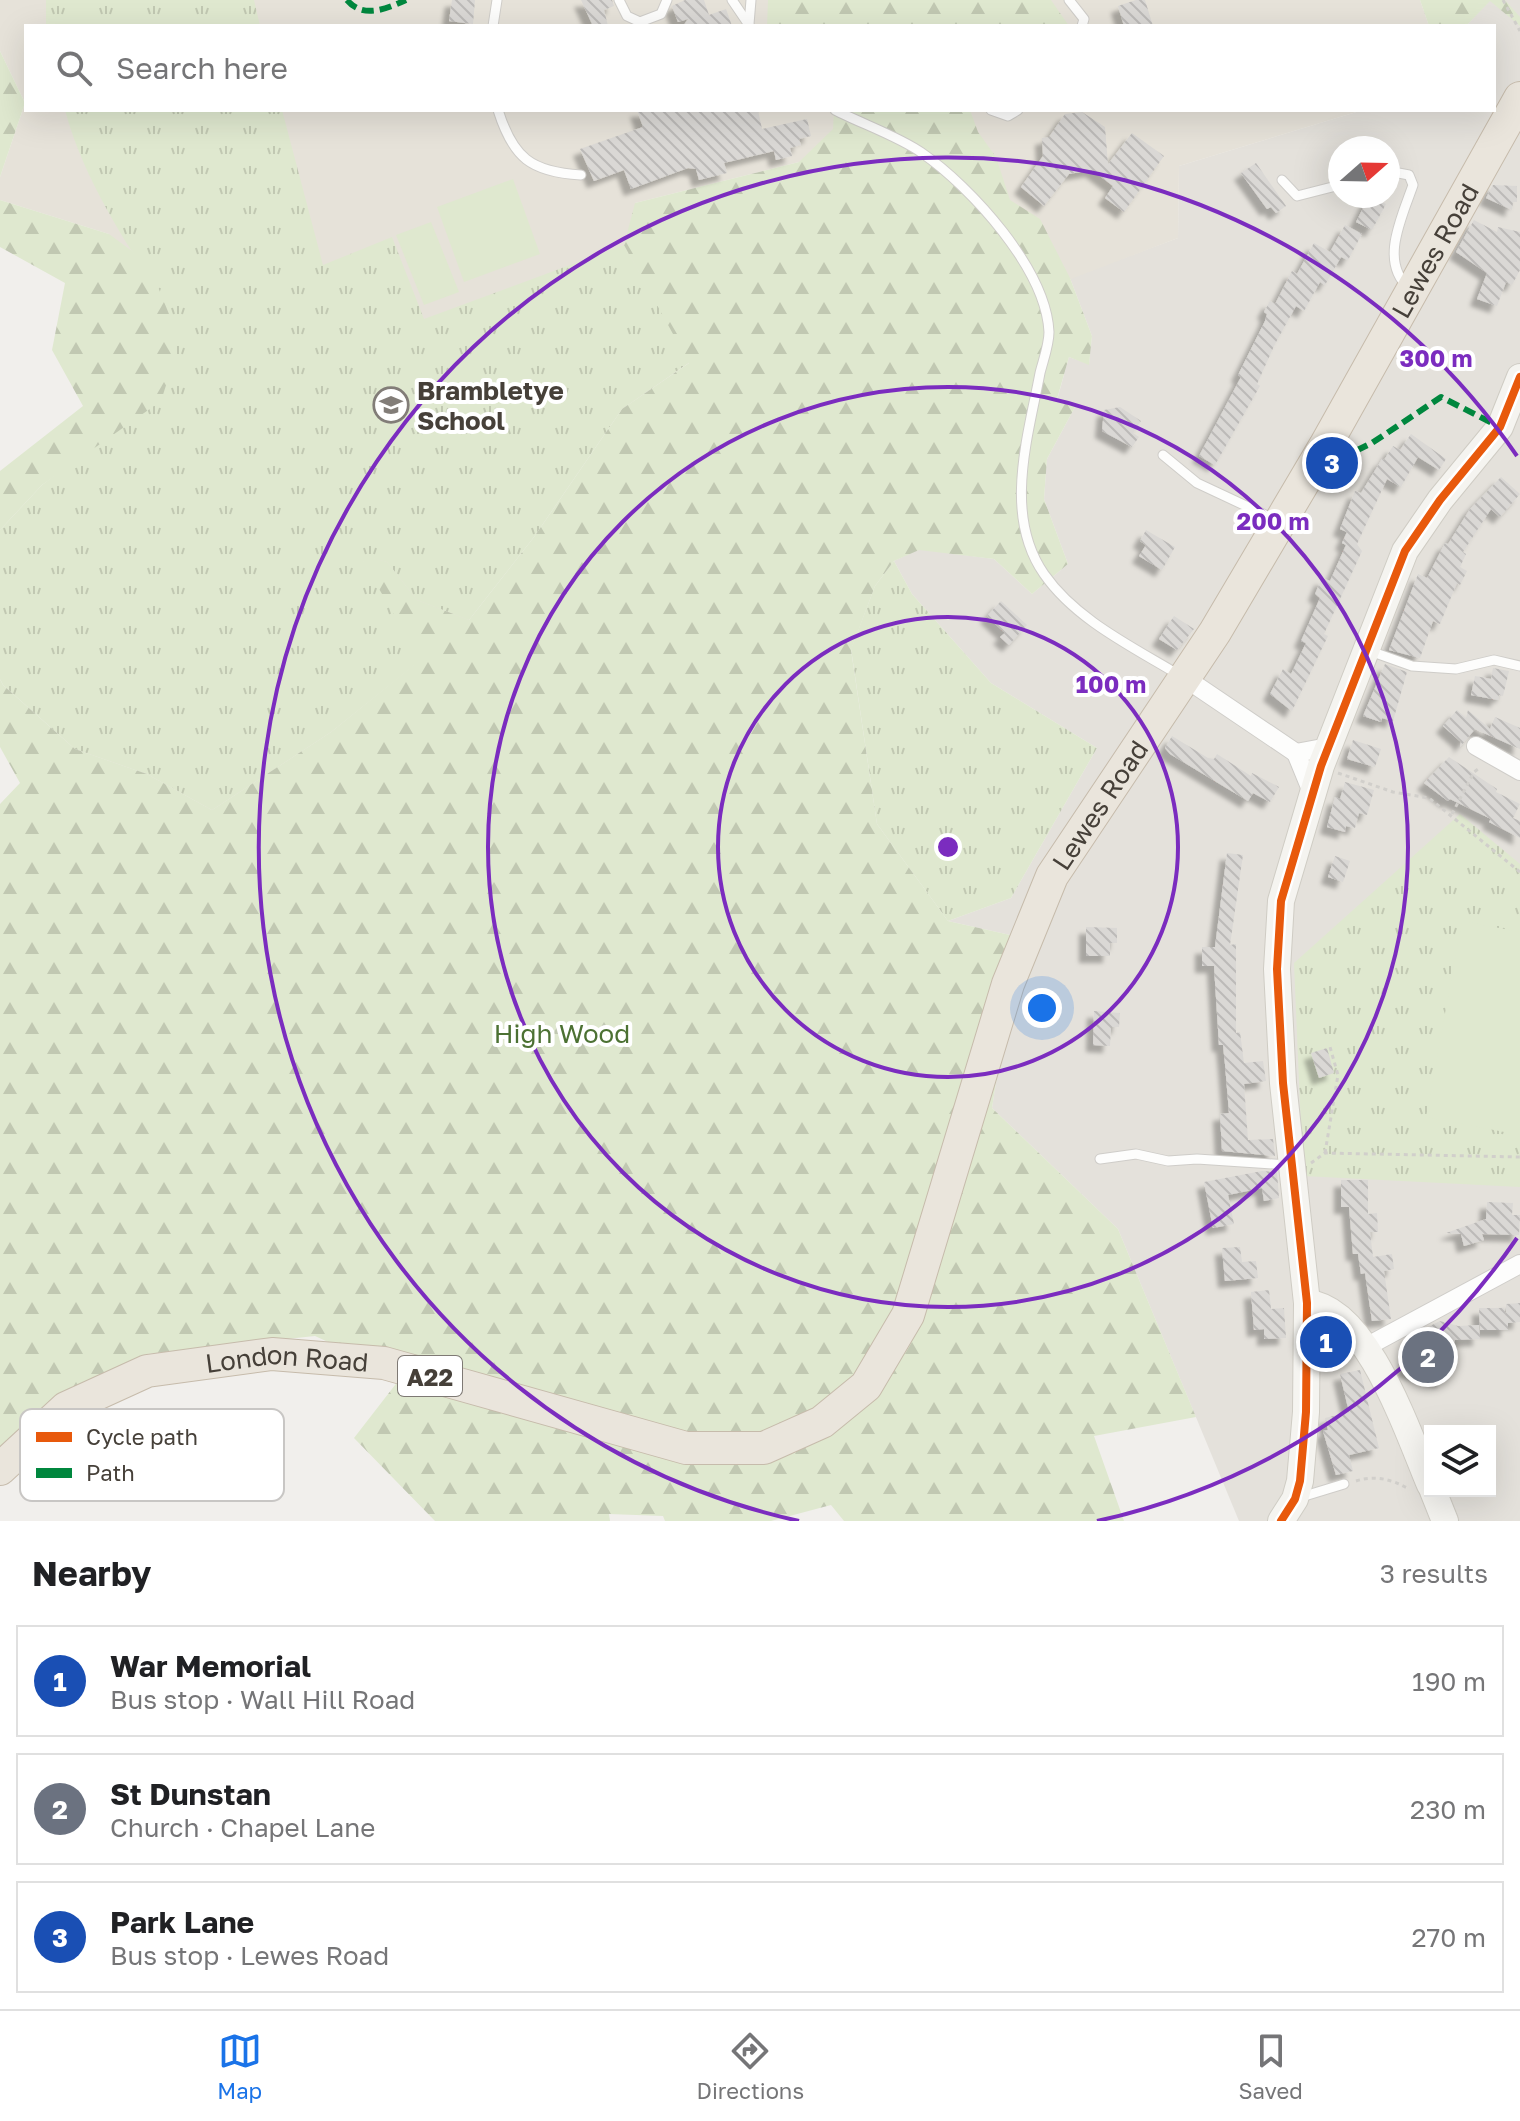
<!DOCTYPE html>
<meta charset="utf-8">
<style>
:root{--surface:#fff;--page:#f2f2f2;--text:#202124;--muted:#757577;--line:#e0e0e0;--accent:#1a73e8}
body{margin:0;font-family:"Golos Text",sans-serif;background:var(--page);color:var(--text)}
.controls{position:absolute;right:24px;bottom:24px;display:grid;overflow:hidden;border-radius:0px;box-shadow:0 8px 32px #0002}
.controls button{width:72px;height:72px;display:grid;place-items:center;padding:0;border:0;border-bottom:2px solid var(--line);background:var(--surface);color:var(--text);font:40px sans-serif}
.compass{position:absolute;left:1328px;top:136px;width:72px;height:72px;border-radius:50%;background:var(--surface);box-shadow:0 8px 32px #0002;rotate:70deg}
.you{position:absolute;left:1042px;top:1008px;width:28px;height:28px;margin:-20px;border:6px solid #fff;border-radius:50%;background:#1a73e8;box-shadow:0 0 0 12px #1a73e833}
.badge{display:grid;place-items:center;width:52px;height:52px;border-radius:50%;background:var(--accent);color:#fff;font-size:26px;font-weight:700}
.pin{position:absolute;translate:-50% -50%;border:4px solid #fff;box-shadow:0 2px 8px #0006}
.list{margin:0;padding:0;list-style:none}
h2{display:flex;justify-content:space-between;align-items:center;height:104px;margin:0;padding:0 32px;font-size:34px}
h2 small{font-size:26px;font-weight:400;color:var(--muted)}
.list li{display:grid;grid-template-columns:52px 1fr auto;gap:24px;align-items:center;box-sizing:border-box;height:112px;margin:0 16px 16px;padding:0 16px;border:2px solid var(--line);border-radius:0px}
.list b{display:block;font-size:30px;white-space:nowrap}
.list p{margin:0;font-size:26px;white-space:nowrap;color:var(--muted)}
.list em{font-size:26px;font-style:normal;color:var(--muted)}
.icon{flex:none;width:44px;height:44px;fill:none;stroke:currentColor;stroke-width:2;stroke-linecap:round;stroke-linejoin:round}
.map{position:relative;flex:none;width:1520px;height:1521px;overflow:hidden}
.search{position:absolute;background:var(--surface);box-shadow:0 8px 32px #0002;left:24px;right:24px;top:24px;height:88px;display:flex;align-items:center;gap:20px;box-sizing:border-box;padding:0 28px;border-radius:0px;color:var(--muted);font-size:30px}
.sheet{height:488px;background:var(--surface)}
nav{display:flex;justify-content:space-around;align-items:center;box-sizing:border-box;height:112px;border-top:2px solid var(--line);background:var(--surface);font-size:22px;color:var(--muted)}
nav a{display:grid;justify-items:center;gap:4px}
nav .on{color:var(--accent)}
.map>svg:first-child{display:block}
</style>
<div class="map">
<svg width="1520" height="1521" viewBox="0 0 1520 1521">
<defs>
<pattern id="grass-tufts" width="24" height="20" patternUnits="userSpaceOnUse" patternTransform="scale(2)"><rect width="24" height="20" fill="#dfe8cf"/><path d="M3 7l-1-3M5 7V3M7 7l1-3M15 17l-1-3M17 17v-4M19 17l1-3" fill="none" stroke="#c1c8b2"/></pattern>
<pattern id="forest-firs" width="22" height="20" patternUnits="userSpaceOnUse" patternTransform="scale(2)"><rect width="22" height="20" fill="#dfe8cf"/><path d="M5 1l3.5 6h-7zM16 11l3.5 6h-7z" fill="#c1c8b2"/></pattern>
<pattern id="building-back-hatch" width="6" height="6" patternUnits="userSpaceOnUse" patternTransform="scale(2)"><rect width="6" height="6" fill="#dad8d5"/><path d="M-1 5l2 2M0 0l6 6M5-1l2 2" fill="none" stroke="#bcbab8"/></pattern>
<filter id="shadow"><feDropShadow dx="-7" dy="7" stdDeviation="2" flood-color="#0004"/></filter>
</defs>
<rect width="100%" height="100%" fill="#f1efec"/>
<path fill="#e4e1db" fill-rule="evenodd" d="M1490,0H1520V1521H1239L1118,1229L992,1108L1019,937L948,921L1011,898L1097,748L991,683L912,594L894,561L919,549L994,559L1032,594L1068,564L1044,499L1047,459L1075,407L1057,400L1069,357L1089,364L1092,336L1070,278L1178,238L1179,166L1363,110H1494V26H1466ZM1340,148H1388V196H1340ZM1430,1431H1490V1491H1430Z"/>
<polygon fill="#e6e2d9" points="0,0 1420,0 1429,26 26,26 26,110 1363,110 1179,166 1178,238 1042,290 799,162 635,203 690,362 622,409 469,620 331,732 212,810 147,774 75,749 0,679 0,530 97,443 109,234 0,200 0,177 25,103 0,51"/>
<g fill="url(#grass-tufts)">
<polygon points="46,0 254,0 260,26 46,26"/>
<path d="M65,110H282L323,265L392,237L424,319L624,245L690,362L622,409L534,537L469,620L417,600L387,562L360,555L421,660L331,732L212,810L147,774L75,749L3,685L0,679V530L42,485L97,443L171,319C160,293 146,273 131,250C104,207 78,159 65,110Z"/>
<polygon points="894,561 912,594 991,683 1097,748 1011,898 948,921 877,824 851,649 875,586"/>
<polygon points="1460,814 1520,864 1520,1187 1303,1176 1294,963"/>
</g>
<g fill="url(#forest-firs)">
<polygon points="768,0 1051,0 1069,26 767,26"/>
<polygon points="1420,0 1505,0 1520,17 1520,26 1490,1 1466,26 1429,26"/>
<polygon points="0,51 25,103 0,177"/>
<polygon points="834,110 970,110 978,132 996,157 1010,200 1040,219 1070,278 1092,336 1089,365 1069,357 1057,399 1075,407 1047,459 1044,499 1068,564 1032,594 994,559 919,550 894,561 875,586 851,650 877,824 948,921 1019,937 992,1108 1118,1229 1196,1417 1094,1436 1124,1521 844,1521 831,1505 771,1521 665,1521 663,1516 609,1514 610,1521 435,1521 354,1438 402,1376 315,1336 147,1354 62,1393 0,1457 0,804 20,783 0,747 0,679 3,685 75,749 147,774 212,810 331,732 420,660 359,554 387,562 417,600 469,620 534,537 622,409 689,363 624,245 635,203 799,162 833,129"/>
<polygon points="0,200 109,234 132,251 158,287 171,319 176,354 161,401 42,485 0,530 0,471 83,406 52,350 65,283 0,247"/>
</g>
<g fill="#dfe8cf">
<polygon points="513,179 540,254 464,282 437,207"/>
<polygon points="431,222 459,292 424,305 396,235"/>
<polygon points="1462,921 1520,932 1520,1135 1426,1117"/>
</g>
<g fill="url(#building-back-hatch)" filter="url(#shadow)">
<polygon points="452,0 475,0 473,24 449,21"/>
<polygon points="581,0 612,0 614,6 604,10 608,26 593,26"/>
<polygon points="685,0 704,0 709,15 726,9 732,26 683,26 688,19 678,22 672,6"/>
<polygon points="1136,0 1145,0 1153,26 1124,26 1118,6"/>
<polygon points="637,110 758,110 762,129 807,119 811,136 799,139 801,145 790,148 792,156 776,160 774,151 724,163 727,173 699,180 696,169 688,168 631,189 624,170 594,181 580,149 643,127"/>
<polygon points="1082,112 1105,127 1108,164 1132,133 1164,156 1124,212 1105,198 1113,186 1092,170 1069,174 1044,206 1021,187 1043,156 1042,138 1049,137 1065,114"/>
<polygon points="1256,163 1286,206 1276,213 1271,207 1267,209 1241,173"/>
<polygon points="1493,185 1517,186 1517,202 1513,202 1512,210 1486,198"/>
<polygon points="1369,196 1386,204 1372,230 1356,222"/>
<polygon points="1474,220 1497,232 1498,227 1520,232 1520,270 1512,285 1506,282 1497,306 1477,299 1487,273 1456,252"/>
<polygon points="1345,225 1362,234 1348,260 1341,257 1325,285 1320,282 1304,311 1296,306 1275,344 1257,384 1260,386 1215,465 1199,456 1241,377 1238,375 1265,321 1267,314 1264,312 1270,301 1275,304 1292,271 1297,274 1314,243 1330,252"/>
<polygon points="1120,407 1141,421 1133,433 1139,437 1132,447 1102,431 1104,410"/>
<polygon points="1411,434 1446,459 1439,470 1418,457 1401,487 1387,479 1357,544 1362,551 1324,634 1328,636 1292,711 1270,694 1283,669 1291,674 1306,643 1301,641 1320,598 1315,594 1322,578 1330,581 1346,545 1342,543 1347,532 1340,529 1355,491 1361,493 1382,459 1384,460 1393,446 1400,450"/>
<polygon points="1501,477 1520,494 1500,517 1491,509 1463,552 1466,554 1460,567 1467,571 1460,585 1457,583 1440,624 1433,621 1420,658 1389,650 1418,574 1427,578 1445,543 1448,544 1470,509"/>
<polygon points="1146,530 1175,547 1162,570 1139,556 1146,545 1140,541"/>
<polygon points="1001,601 1027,625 1009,645 1000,637 1005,633 987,616"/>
<polygon points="1174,616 1194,629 1177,650 1159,639"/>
<polygon points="1385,664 1407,672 1393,721 1382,718 1381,722 1363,716"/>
<polygon points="1493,668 1509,671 1503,696 1499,695 1498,700 1471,695 1475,676 1491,679"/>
<polygon points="1457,710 1466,718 1468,710 1490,729 1495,717 1520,728 1520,749 1475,729 1460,747 1461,742 1443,726"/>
<polygon points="1172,736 1208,758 1214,759 1217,754 1251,776 1252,773 1279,787 1270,802 1253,793 1248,801 1170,754 1165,748"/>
<polygon points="1353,740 1381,749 1375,767 1347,759"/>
<polygon points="1449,757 1497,789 1496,792 1520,804 1513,818 1520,821 1520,838 1489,822 1491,819 1450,799 1448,801 1424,783"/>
<polygon points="1345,782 1374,790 1367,815 1359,813 1355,828 1346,826 1345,832 1327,827 1335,797 1340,799"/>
<polygon points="1227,853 1243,855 1230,945 1236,944 1236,1033 1240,1032 1244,1063 1263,1061 1266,1081 1244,1084 1248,1140 1273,1139 1275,1156 1222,1151 1220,1114 1229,1113 1225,1064 1223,1045 1219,1045 1214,966 1202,966 1202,947 1215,947"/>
<polygon points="1335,856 1350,861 1343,882 1328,877"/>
<polygon points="1086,927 1117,928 1117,943 1110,943 1110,956 1086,956"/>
<polygon points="1094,1011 1120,1013 1119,1027 1111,1027 1110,1046 1093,1045"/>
<polygon points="1327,1048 1334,1073 1319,1078 1311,1053"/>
<polygon points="1262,1171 1277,1172 1279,1198 1264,1201 1262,1188 1228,1195 1234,1224 1213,1228 1204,1182"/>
<polygon points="1341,1180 1368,1180 1368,1214 1377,1213 1378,1232 1370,1232 1373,1257 1392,1254 1394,1269 1384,1271 1391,1319 1372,1321 1365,1273 1361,1274 1358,1254 1353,1254 1349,1207 1341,1207"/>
<polygon points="1487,1202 1513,1203 1512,1215 1520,1215 1519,1235 1482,1234 1484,1240 1464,1246 1461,1234 1446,1233 1486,1219"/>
<polygon points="1240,1247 1242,1262 1256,1261 1258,1278 1225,1281 1222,1248"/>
<polygon points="1269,1290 1271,1309 1284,1308 1286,1338 1264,1339 1264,1329 1254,1330 1251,1292"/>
<polygon points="1520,1303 1520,1322 1508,1323 1508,1330 1480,1330 1479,1308 1504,1308 1506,1316 1506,1304"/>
<polygon points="1440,1321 1458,1326 1479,1325 1480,1339 1455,1340 1443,1381 1403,1370 1413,1340 1425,1344 1430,1326"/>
<polygon points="1360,1370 1379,1448 1349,1455 1353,1471 1336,1475 1323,1431 1328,1430 1325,1418 1349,1412 1340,1374"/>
</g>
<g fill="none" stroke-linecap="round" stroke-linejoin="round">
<defs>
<g id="lane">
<polyline points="619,0 627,16 640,22 661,14 667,0"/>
<polyline points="732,0 749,25"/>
<polyline points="1069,0 1084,19 1082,26"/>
<polyline points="749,24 751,0"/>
<polyline points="493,26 497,0"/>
<path d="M498,110C513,158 531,172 581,175"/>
<path d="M835,110C860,123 900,137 922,153C971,187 1046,269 1049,332C1049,345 1043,361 1040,373C1028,437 1003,515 1044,574C1076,620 1133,647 1179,675"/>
<polyline points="991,110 1008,116 1018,110"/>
<path d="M1388,171L1409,175L1413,185C1402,217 1379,262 1409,288"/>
<polyline points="1282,180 1297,196 1340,185"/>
<polyline points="1163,455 1197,483 1276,520"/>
<polyline points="1370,651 1412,666 1456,669 1494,660 1520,666"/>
<polyline points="1100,1159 1136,1154 1168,1161 1197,1159 1289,1165"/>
<polyline points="1298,1498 1344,1484"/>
</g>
<g id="street">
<polyline points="1185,678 1296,753"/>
<polyline points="1476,746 1520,771"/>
<polyline points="1312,792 1296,753 1328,747"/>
<polyline points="1364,1348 1520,1264"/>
</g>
<g id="secondary">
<path d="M1307,1303C1367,1307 1409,1436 1430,1485"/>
<polyline points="1433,1491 1445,1521"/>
<polyline points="1281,1521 1295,1499 1300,1481 1306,1412 1307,1303 1283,1083 1277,969 1281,901 1321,766 1405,551 1440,500 1500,427 1520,377"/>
</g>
<g id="highway">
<path id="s1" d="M0,1469L66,1408L147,1371L272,1354L384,1363L686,1448H764L822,1422L866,1386L908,1315L1008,984L1052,876L1215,632L1325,446L1520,98"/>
</g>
</defs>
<use href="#lane" stroke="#cfcdc9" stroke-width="11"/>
<use href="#street" stroke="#cfcdc9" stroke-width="20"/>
<use href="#secondary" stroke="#cfccc4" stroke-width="28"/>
<use href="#highway" stroke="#c6bbab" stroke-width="34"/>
<g stroke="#d1cfcb" stroke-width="3" stroke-dasharray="4 4" stroke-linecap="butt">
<polyline points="1503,0 1520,31"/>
<polyline points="1338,773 1393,792 1429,798 1520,872"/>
<polyline points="1452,814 1474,772 1481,767"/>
<polyline points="1325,1153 1338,1075 1330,1047"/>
<polyline points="1311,1163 1325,1153 1520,1157"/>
<path d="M1356,1481C1375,1475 1391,1479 1409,1489"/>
</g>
<use href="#lane" stroke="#fdfdfc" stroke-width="9"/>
<use href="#street" stroke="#fdfdfc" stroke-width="18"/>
<use href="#secondary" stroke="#f5f4f0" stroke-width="26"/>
<use href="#highway" stroke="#eae5dc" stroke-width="32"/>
<g stroke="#00873e" stroke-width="6" stroke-dasharray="12 6" stroke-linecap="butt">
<path d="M347,0C363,19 386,9 406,0"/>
<polyline points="1325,446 1343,457 1372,443 1441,397 1500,427"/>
</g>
<defs>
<polyline id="cycleway" points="1281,1521 1295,1499 1300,1481 1306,1412 1307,1303 1283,1083 1277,969 1281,901 1321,766 1405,551 1440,500 1500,427 1520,377"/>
</defs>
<use href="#cycleway" stroke="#fff" stroke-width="13"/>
<use href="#cycleway" stroke="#e8590c" stroke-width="8"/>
</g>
<g fill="none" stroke="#7b2cbf" stroke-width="4">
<circle cx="948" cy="847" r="230"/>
<circle cx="948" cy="847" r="460"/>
<path d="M1517 1238A690 690 0 0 1 1097 1521M799 1521A690 690 0 1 1 1517 456"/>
</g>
<defs>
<symbol id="school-ring" viewBox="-11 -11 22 22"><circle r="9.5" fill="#fff" stroke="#827d78" stroke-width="1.5"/><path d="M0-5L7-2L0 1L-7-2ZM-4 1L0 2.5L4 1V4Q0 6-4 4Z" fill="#827d78"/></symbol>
</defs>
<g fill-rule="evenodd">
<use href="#school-ring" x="371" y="385" width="40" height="40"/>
</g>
<g text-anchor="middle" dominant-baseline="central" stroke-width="8" stroke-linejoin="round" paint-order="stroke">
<rect fill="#fff" stroke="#7e7974" stroke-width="2" x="398" y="1356" width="64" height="40" rx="6"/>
<g font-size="24" font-weight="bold" fill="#464039">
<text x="430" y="1376">A22</text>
</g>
<g font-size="26" fill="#464039" stroke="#fff">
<text stroke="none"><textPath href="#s1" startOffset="2208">Lewes Road</textPath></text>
<text stroke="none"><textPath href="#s1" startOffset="1560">Lewes Road</textPath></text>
<text stroke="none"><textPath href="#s1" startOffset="320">London Road</textPath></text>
</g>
<g font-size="26" font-weight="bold" fill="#464039" stroke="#fff" text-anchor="start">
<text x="417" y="390">Brambletye<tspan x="417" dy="30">School</tspan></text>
</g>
<g font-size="26" fill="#4c7133" stroke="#fff">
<text x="562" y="1033">High Wood</text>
</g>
</g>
<rect x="20" y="1409" width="264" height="92" rx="12" fill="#fff" stroke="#c8c6c4" stroke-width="2"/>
<rect x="36" y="1432" width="36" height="10" fill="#e8590c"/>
<rect x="36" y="1468" width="36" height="10" fill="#00873e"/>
<g font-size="22" fill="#464039">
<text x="86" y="1445">Cycle path</text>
<text x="86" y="1481">Path</text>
</g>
<circle cx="948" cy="847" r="12" fill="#7b2cbf" stroke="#fff" stroke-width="4"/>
<g font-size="24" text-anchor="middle" font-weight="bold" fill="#7b2cbf" stroke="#fff" stroke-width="8" stroke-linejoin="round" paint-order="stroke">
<text x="1436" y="367">300 m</text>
<text x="1273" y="530">200 m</text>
<text x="1111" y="693">100 m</text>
</g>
</svg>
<div class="controls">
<button><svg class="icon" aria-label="layers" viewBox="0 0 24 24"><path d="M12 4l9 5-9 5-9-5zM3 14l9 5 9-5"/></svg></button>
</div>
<svg class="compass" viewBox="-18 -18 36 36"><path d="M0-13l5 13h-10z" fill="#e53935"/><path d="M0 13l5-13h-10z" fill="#757577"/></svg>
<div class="you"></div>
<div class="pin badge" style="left:1326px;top:1342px;background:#1a4fb4">1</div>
<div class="pin badge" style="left:1428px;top:1357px;background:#6b7280">2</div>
<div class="pin badge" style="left:1332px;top:463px;background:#1a4fb4">3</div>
<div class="search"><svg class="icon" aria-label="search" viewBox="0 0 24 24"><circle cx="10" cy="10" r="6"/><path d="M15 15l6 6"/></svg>Search here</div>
</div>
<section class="sheet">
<h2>Nearby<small>3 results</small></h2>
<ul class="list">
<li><span class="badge" style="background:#1a4fb4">1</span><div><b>War Memorial</b><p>Bus stop · Wall Hill Road</p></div><em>190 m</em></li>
<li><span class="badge" style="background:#6b7280">2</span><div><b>St Dunstan</b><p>Church · Chapel Lane</p></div><em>230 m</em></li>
<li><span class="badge" style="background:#1a4fb4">3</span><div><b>Park Lane</b><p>Bus stop · Lewes Road</p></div><em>270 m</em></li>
</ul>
</section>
<nav>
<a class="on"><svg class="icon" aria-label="map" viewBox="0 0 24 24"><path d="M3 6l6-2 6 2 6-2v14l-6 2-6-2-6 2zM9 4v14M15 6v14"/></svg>Map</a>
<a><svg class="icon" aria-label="directions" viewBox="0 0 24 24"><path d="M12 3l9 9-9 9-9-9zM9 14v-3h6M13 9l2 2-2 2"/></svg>Directions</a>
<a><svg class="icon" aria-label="saved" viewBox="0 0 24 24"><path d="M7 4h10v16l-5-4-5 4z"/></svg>Saved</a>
</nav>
